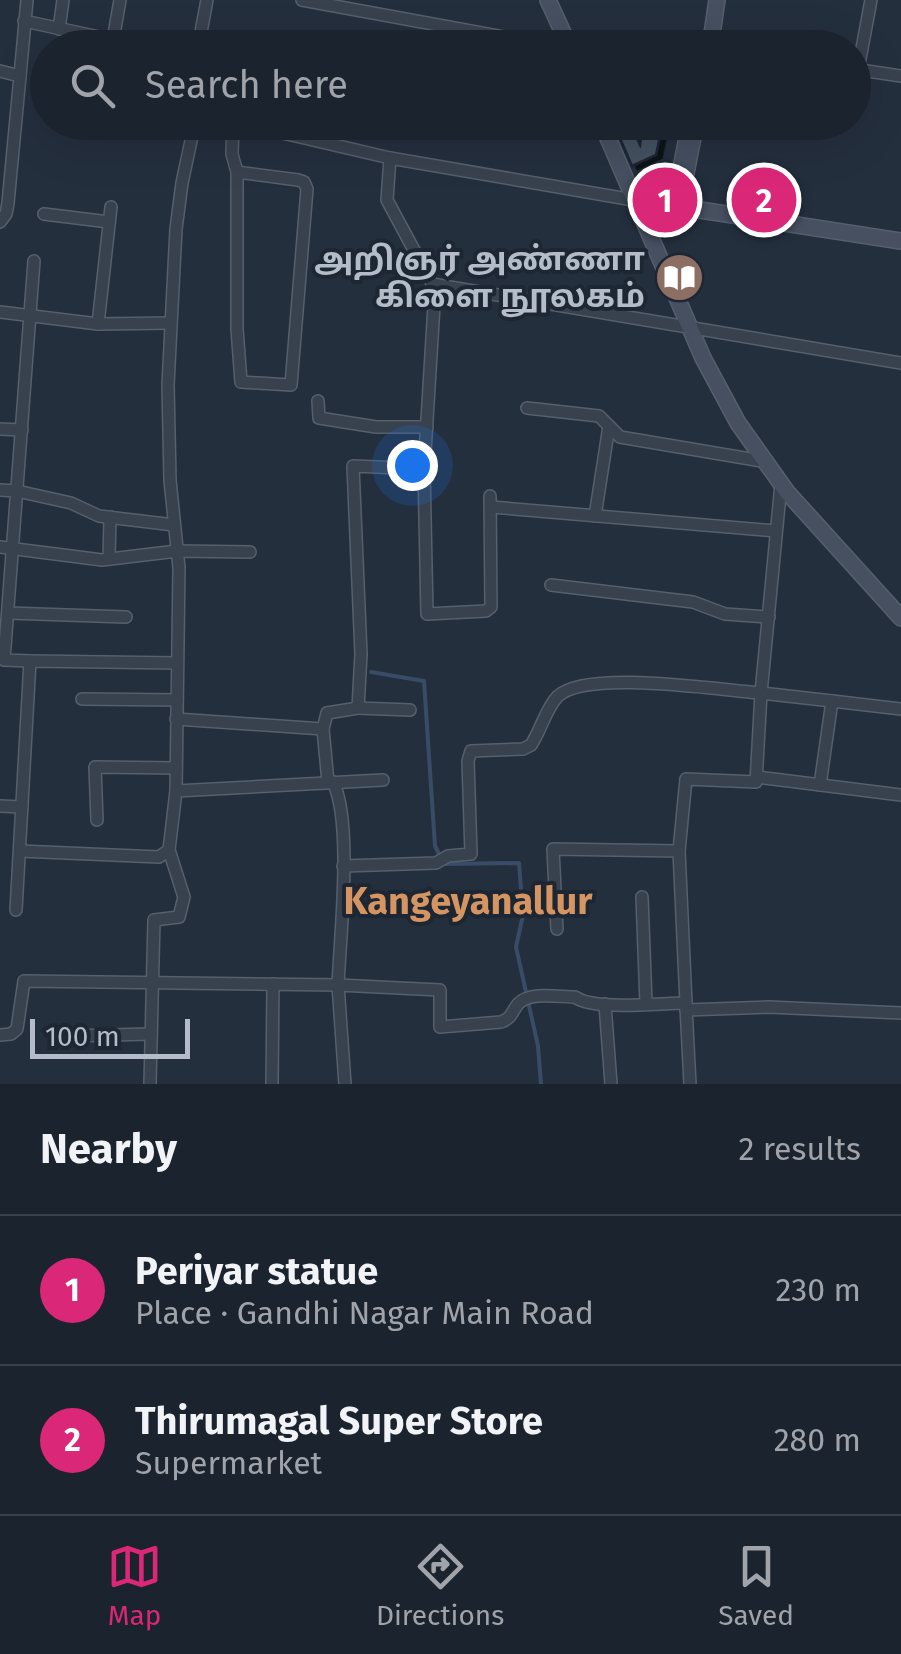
<!DOCTYPE html>
<meta charset="utf-8">
<style>
:root{--surface:#1b232e;--page:#242b36;--text:#f1f3f6;--muted:#a0a4aa;--line:#39404a;--accent:#db2777}
body{margin:0;font-family:"Fira Sans","Noto Sans Tamil",sans-serif;background:var(--page);color:var(--text)}
.scale{position:absolute;left:30px;bottom:25px;width:160px;box-sizing:border-box;padding-left:10px;border:5px solid #b4bcc9;border-top:0;font-size:28px;line-height:35px;white-space:nowrap;color:#b4bcc9;-webkit-text-stroke:8px #1d2633;paint-order:stroke}
.you{position:absolute;left:412px;top:465px;width:35px;height:35px;margin:-25px;border:8px solid #fff;border-radius:50%;background:#1a73e8;box-shadow:0 0 0 15px #1a73e833}
.badge{display:grid;place-items:center;width:65px;height:65px;border-radius:50%;background:var(--accent);color:#fff;font-size:32px;font-weight:700}
.pin{position:absolute;translate:-50% -50%;border:5px solid #fff;box-shadow:0 2px 10px #0006}
.list{margin:0;padding:0;list-style:none}
h2{display:flex;justify-content:space-between;align-items:center;height:130px;margin:0;padding:0 40px;font-size:42px}
h2 small{font-size:32px;font-weight:400;color:var(--muted)}
.list li{display:grid;grid-template-columns:65px 1fr auto;gap:30px;align-items:center;box-sizing:border-box;height:150px;padding:0 40px;border-top:2px solid var(--line)}
.list b{display:block;font-size:38px;white-space:nowrap}
.list p{margin:0;font-size:32px;white-space:nowrap;color:var(--muted)}
.list em{font-size:32px;font-style:normal;color:var(--muted)}
.icon{flex:none;width:55px;height:55px;fill:none;stroke:currentColor;stroke-width:2;stroke-linecap:round;stroke-linejoin:round}
.map{position:relative;flex:none;width:901px;height:1084px;overflow:hidden}
.search{position:absolute;background:var(--surface);box-shadow:0 10px 40px #0002;left:30px;right:30px;top:30px;height:110px;display:flex;align-items:center;gap:25px;box-sizing:border-box;padding:0 35px;border-radius:55px;color:var(--muted);font-size:38px}
.sheet{height:430px;background:var(--surface)}
nav{display:flex;justify-content:space-around;align-items:center;box-sizing:border-box;height:140px;border-top:2px solid var(--line);background:var(--surface);font-size:28px;color:var(--muted)}
nav a{display:grid;justify-items:center;gap:5px}
nav .on{color:var(--accent)}
.map>svg:first-child{display:block}
</style>
<div class="map">
<svg width="901" height="1084" viewBox="0 0 901 1084">
<defs>
<filter id="shadow"><feDropShadow dx="5.5" dy="3" stdDeviation="0" flood-color="#0009"/></filter>
</defs>
<rect width="100%" height="100%" fill="#242f3e"/>
<g fill="none" stroke-linecap="round" stroke-linejoin="round">
<g stroke="#394c67" stroke-width="4">
<polyline points="371,672 424,681 435,846 440,856"/>
<polyline points="445,864 519,863 523,915 516,947 538,1046 541,1084"/>
</g>
</g>
<polygon fill="#455162" stroke="#1f2835" stroke-width="2.5" filter="url(#shadow)" points="613,122 629,122 640,145 644,122 663,122 656,155 632,166"/>
<g fill="none" stroke-linecap="round" stroke-linejoin="round">
<defs>
<g id="street">
<polyline points="120,0 113,40 146,48"/>
<polyline points="302,0 564,48"/>
<polyline points="24,21 113,40"/>
<polyline points="59,29 63,0"/>
<polyline points="198,48 207,0"/>
<polyline points="854,69 901,76"/>
<polyline points="858,70 871,0"/>
<polyline points="0,71 20,76 8,203 6,214 0,222"/>
<polyline points="20,76 27,0"/>
<polyline points="233,122 232,154 237,172 298,180 304,182 307,189 291,385 241,382 237,329 237,172"/>
<polyline points="236,122 390,158 668,206"/>
<polyline points="390,158 387,200 435,289 424,469 427,614 486,611 491,607 490,496"/>
<polyline points="44,214 109,222"/>
<polyline points="432,284 901,363"/>
<polyline points="0,312 98,324 171,323"/>
<polyline points="98,324 111,207"/>
<polyline points="318,401 319,418 376,427 427,427"/>
<polyline points="527,408 599,416 620,437 762,461"/>
<polyline points="0,429 22,430"/>
<polyline points="781,484 761,693 832,701 820,785"/>
<polyline points="0,490 17,491 71,503 99,516 174,525"/>
<polyline points="491,507 776,531"/>
<polyline points="595,516 609,426"/>
<polyline points="0,547 102,560 177,551 250,552"/>
<polyline points="109,559 110,517"/>
<polyline points="551,585 693,602 725,614 769,617"/>
<polyline points="8,613 126,617"/>
<polyline points="30,661 4,660 34,261"/>
<polyline points="82,699 177,700"/>
<polyline points="832,701 901,709"/>
<polyline points="410,710 358,708 361,654 353,466 424,469"/>
<polyline points="176,719 323,729 328,782"/>
<polyline points="323,729 327,713 358,708"/>
<polyline points="757,777 901,795"/>
<polyline points="176,791 179,568 170,480 168,385 176,229 182,183 195,122"/>
<polyline points="0,806 22,807"/>
<polyline points="97,820 95,767 176,768"/>
<polyline points="20,851 159,857 169,850 176,791 383,780"/>
<path d="M343,866L436,863L448,856L471,854L468,761L471,751L523,749L531,745C541,730 546,708 558,696C587,669 719,690 761,693L756,782L686,779L679,851"/>
<polyline points="642,897 646,1003"/>
<polyline points="16,910 30,661 177,663"/>
<polyline points="605,1004 611,1084"/>
<polyline points="686,1007 690,1084"/>
<polyline points="686,1010 769,1007 901,1013"/>
<path d="M0,1035L11,1034L17,1029L24,981L338,985C340,937 353,822 333,782"/>
<polyline points="69,1036 151,1034"/>
<polyline points="150,1084 154,920 179,917 184,897 169,850"/>
<polyline points="272,1084 273,984"/>
<path d="M345,1084L338,985L440,990V1027L501,1022C512,1018 511,1013 518,1004C529,991 559,997 575,997C594,1011 660,1003 686,1003L679,851L553,849L557,929"/>
</g>
<g id="secondary">
<polyline points="548,0 570,48"/>
<polyline points="710,48 717,0"/>
<polyline points="601,122 703,358 738,423 787,492 901,618"/>
<polyline points="690,122 675,199 668,206 669,213 677,218 687,211 687,205 681,199 696,122"/>
<polyline points="687,208 901,241"/>
</g>
</defs>
<use href="#street" stroke="#565f6c" stroke-width="14"/>
<use href="#secondary" stroke="#565f6c" stroke-width="18"/>
<use href="#street" stroke="#38414e" stroke-width="11"/>
<use href="#secondary" stroke="#465061" stroke-width="15"/>
</g>
<defs>
<symbol id="library-disc" viewBox="-11 -11 22 22"><circle r="9.5" fill="#8d6e63" stroke="#1d2633"/><path d="M-6-4Q-3-5.5-.7-3.5V5Q-3 3-6 4ZM6-4Q3-5.5 .7-3.5V5Q3 3 6 4Z" fill="#fff"/></symbol>
</defs>
<g fill-rule="evenodd">
<use href="#library-disc" x="652" y="250" width="55" height="55"/>
</g>
<g text-anchor="middle" dominant-baseline="central" stroke-width="8" stroke-linejoin="round" paint-order="stroke">
<g font-size="32" font-weight="bold" fill="#b4bcc9" stroke="#1d2633" text-anchor="end">
<text x="645" y="259">அறிஞர் அண்ணா<tspan x="645" dy="37">கிளை நூலகம்</tspan></text>
</g>
<g font-size="38" font-weight="bold" fill="#d59563" stroke="#1d2633">
<text x="468" y="901">Kangeyanallur</text>
</g>
</g>
</svg>
<div class="scale">100 m</div>
<div class="you"></div>
<div class="pin badge" style="left:665px;top:200px">1</div>
<div class="pin badge" style="left:764px;top:200px">2</div>
<div class="search"><svg class="icon" aria-label="search" viewBox="0 0 24 24"><circle cx="10" cy="10" r="6"/><path d="M15 15l6 6"/></svg>Search here</div>
</div>
<section class="sheet">
<h2>Nearby<small>2 results</small></h2>
<ul class="list">
<li><span class="badge">1</span><div><b>Periyar statue</b><p>Place · Gandhi Nagar Main Road</p></div><em>230 m</em></li>
<li><span class="badge">2</span><div><b>Thirumagal Super Store</b><p>Supermarket</p></div><em>280 m</em></li>
</ul>
</section>
<nav>
<a class="on"><svg class="icon" aria-label="map" viewBox="0 0 24 24"><path d="M3 6l6-2 6 2 6-2v14l-6 2-6-2-6 2zM9 4v14M15 6v14"/></svg>Map</a>
<a><svg class="icon" aria-label="directions" viewBox="0 0 24 24"><path d="M12 3l9 9-9 9-9-9zM9 14v-3h6M13 9l2 2-2 2"/></svg>Directions</a>
<a><svg class="icon" aria-label="saved" viewBox="0 0 24 24"><path d="M7 4h10v16l-5-4-5 4z"/></svg>Saved</a>
</nav>
